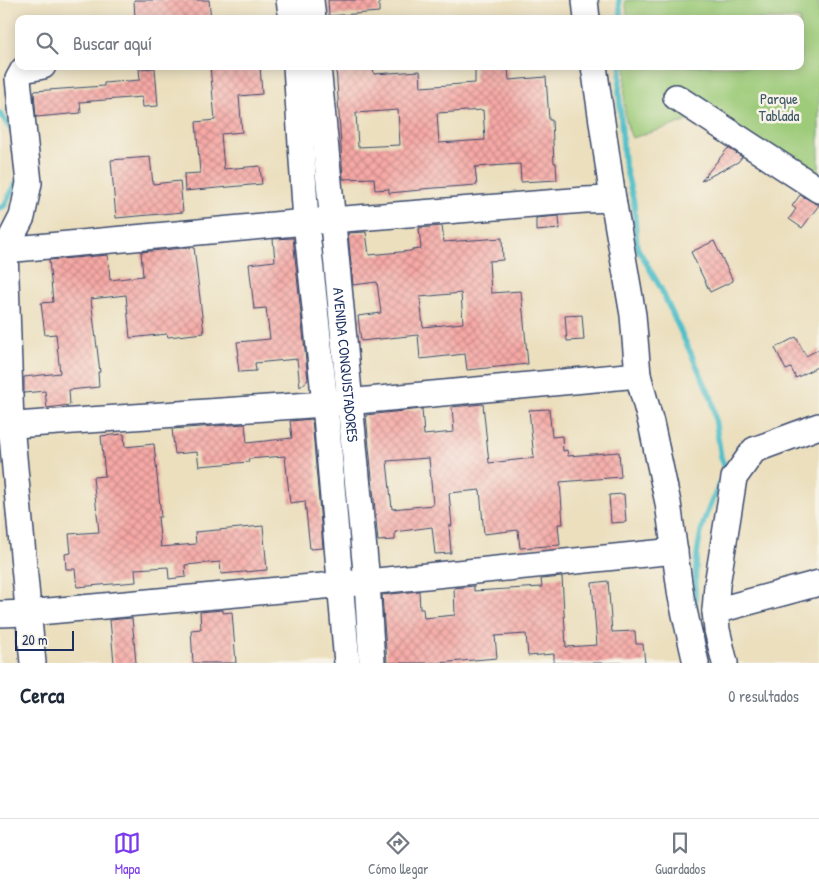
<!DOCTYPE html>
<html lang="es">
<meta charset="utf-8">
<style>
:root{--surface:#fff;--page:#f2f2f3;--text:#1f2937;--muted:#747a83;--line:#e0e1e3;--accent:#7c3aed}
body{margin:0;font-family:"Patrick Hand",sans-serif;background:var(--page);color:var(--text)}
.scale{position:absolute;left:15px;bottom:12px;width:59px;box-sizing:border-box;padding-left:5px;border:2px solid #1b2f5e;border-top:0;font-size:14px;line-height:18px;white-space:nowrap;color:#1b2f5e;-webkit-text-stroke:4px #f7f3e8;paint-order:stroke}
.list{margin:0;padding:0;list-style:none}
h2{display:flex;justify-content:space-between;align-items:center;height:65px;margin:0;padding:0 20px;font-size:21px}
h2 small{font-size:16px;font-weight:400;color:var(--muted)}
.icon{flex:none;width:28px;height:28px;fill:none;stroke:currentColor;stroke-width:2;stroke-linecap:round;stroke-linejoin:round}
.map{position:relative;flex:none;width:819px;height:663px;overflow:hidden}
.search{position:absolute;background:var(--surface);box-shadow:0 2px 12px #0003;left:15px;right:15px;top:15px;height:55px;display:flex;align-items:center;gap:12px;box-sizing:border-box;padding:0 18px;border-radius:10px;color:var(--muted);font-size:19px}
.sheet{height:155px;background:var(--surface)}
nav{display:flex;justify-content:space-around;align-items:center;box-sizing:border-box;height:70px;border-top:1px solid var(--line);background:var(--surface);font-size:14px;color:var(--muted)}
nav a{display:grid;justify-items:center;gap:2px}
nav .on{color:var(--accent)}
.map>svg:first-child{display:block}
</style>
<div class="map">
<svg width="819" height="663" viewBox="0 0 819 663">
<defs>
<pattern id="building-cross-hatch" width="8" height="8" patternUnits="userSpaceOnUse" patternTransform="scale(1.25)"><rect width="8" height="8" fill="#f7a9a5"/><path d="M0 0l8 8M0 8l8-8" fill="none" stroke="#c78a8a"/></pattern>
</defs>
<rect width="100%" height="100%" fill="#f7f3e8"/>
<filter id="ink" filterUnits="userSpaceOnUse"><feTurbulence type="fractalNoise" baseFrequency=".02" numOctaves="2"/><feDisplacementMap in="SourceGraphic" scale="10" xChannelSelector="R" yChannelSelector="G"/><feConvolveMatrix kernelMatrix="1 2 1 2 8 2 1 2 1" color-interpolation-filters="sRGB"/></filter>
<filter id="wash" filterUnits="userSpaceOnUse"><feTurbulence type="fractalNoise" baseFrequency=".0096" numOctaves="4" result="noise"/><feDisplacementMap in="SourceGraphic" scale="20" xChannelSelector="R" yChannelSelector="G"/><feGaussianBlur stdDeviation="1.12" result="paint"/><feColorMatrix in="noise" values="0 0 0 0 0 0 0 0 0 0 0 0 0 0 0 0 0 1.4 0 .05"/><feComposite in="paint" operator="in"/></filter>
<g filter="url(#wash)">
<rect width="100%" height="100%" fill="#ebdfbe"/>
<path fill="#9dcb79" stroke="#5c7d6c" d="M625,0H819V178L698,118L632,138C621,116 625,90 626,66H800V19H628Z"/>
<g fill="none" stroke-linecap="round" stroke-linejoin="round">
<g stroke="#51bfc9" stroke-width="5.5">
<polyline points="619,0 621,19"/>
<path d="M621,66L619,91L624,161L634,203L637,247L660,287L712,399L721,457L726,471C716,492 704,514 700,537C695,560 695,584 695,608"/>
<polyline points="0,113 14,134"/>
<polyline points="0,208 4,206 18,180"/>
<polyline points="697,621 709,644"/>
</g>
</g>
<g id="blocks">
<g fill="url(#building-cross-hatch)" fill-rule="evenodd">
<polygon points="134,0 209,0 211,19 135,19"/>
<polygon points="328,0 379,0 379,12 329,16"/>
<polygon points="210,66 260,66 262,94 239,96 242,132 221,134 224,169 260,166 262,184 185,191 184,174 200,173 196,122 215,120"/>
<path d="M336,66H373L374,74L420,71L421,87L475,83V66H508L509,80L546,77L549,120H552L554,163H556L557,180L521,182L520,164L475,167L477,185L421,189V190L389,193V189L375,190L374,178L343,179ZM398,110L400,145L358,147L356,113ZM483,110L485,140L439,143L437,113Z"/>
<polygon points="155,68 158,106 143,107 142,97 80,102 81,113 36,117 34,91 104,86 104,83 140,80 139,69"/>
<polygon points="728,148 742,157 738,162 701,181"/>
<polygon points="150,157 153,184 180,181 183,212 116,218 111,160"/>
<polygon points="800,195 819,205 802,228 789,219 796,209 792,206"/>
<polygon points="559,216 560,229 536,231 536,218"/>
<path d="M442,226L444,242L502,238L503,260L489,261L491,293L521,291L528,364L467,370L465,354L420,359L418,335L361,341L358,316L381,313L377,282L353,285L348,233L366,232L369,255L411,251V250L421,249L419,228ZM461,293L463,323L423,327L420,297Z"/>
<polygon points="293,238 308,380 300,387 297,359 255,363 256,371 239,372 237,355 239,355 237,342 270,339 266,308 254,309 249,264 275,261 273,239"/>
<polygon points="714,241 733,281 710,292 691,252"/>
<polygon points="194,247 204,333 168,337 167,334 130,338 126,295 91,299 100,372 98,372 99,387 69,390 70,405 47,408 45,391 24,393 24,377 60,373 56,334 45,335 41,303 53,302 49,260 108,255 110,280 143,276 141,252"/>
<polygon points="582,315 584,340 567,341 565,316"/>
<polygon points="796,337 806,356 819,349 819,366 796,378 791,368 786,370 775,348"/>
<path d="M483,404L489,463L534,458L529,410L549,409L552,437L562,436L563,451L567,450L568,456L619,452L621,477L560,482L563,524H558L560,545L520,548L518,530L484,534L480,490L449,493L452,526H449L451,553L435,554L432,527L395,532V540L378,541L366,415L422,409L424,435L454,432L452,407ZM429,458L433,505L392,509L387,461Z"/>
<polygon points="312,419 323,548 310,549 305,501 290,503 285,456 248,459 249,462 199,466 197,452 175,454 172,429 245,424 247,443 292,438 290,421"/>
<polygon points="124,434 125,447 154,444 161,517 158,517 161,547 196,544 195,532 263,526 267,570 221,574 220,562 185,565 186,577 169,579 168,567 135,569 136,582 77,587 75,569 66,569 65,554 71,553 69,534 99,532 93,477 105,476 101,436"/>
<polygon points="624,494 626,522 611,523 609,495"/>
<polygon points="562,577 566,647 597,645 592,583 608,581 612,632 635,631 636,644 643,644 645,663 554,663 554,654 528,656 526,634 495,636 497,658 438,663 387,663 382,595 419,591 420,609 423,609 424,618 455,615 454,588 474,586 474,591 542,587 541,579"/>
<polygon points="223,610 223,613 232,612 236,663 193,663 191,630 201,629 200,612"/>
<polygon points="132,618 136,663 114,663 110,620"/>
</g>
</g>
</g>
<g filter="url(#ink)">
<use href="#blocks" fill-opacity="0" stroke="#3a496c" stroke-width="1"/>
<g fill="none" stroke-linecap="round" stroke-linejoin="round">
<defs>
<g id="minor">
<polyline points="289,0 292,19"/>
<polyline points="311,0 313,19"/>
<polyline points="585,0 587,19"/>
<polyline points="296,66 306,222 325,404 347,663"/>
<path id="s1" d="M318,66L367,582L372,663"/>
<polyline points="594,66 613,199 633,315 638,375 651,423 668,503 681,597 696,663"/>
<polyline points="676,97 819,190"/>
<polyline points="5,250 306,222 585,200 613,199"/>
<polyline points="0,426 325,404 638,375"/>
<polyline points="715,611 819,583"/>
<polyline points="0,614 27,613 367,582 675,551"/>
<polyline points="33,663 11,425 5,250 22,217 29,183 18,79 23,70 43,66"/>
<polyline points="725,663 717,630 715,611 717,585 734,478 754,450 819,426"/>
</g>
</defs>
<use href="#minor" stroke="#3a496c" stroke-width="28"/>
<use href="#minor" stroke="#fff" stroke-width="25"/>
</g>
</g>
<g text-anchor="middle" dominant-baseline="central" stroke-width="5" stroke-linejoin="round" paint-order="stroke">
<g font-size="15" fill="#3c5665" stroke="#f7f3e8">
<text x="779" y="98">Parque<tspan x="779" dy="17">Tablada</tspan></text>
</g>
<g font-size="15" fill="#1b2f5e" stroke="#f7f3e8">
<text stroke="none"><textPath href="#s1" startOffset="300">AVENIDA CONQUISTADORES</textPath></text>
</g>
</g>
</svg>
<div class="scale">20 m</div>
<div class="search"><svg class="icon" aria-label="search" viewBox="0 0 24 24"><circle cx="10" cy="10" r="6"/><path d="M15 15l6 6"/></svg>Buscar aquí</div>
</div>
<section class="sheet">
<h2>Cerca<small>0 resultados</small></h2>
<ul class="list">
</ul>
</section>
<nav>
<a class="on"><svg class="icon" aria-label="map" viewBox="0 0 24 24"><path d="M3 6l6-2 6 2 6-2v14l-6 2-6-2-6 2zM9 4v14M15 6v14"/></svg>Mapa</a>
<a><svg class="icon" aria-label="directions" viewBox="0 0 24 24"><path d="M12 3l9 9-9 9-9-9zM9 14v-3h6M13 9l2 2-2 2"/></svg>Cómo llegar</a>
<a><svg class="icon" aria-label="saved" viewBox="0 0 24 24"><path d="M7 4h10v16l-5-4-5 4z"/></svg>Guardados</a>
</nav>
